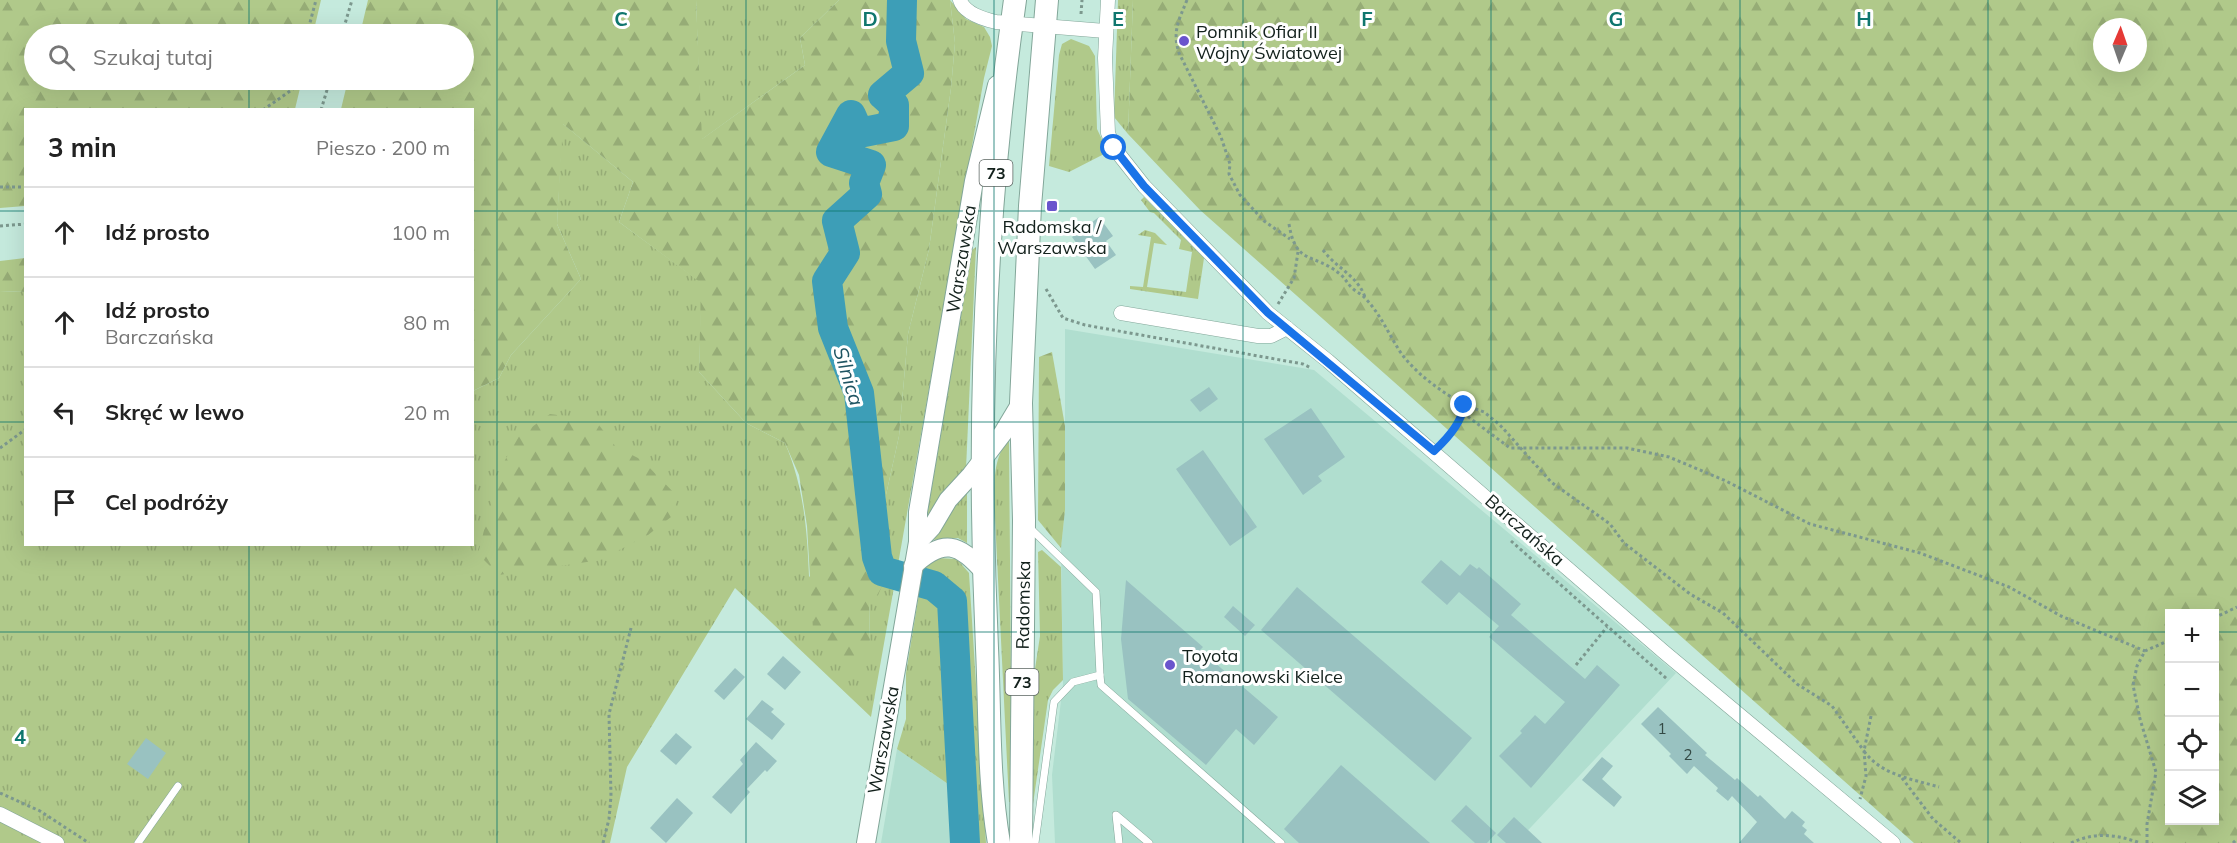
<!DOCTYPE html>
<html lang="pl">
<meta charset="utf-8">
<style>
:root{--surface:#fff;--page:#f6f6f6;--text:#222;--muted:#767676;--line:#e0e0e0}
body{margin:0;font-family:Mulish,sans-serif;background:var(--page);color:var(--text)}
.controls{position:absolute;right:18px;bottom:18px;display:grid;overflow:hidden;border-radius:0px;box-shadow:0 6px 24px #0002}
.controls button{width:54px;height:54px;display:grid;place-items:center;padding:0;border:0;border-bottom:2px solid var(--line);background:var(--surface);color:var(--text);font:30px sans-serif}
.compass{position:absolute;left:2093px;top:18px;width:54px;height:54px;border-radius:50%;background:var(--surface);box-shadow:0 6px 24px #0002;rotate:2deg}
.stop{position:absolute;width:18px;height:18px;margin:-14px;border:4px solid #1a73e8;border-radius:50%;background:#fff}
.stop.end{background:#1a73e8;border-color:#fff;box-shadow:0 2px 6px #0008}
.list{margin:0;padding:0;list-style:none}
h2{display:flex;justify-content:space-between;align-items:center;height:78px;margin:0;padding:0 24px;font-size:26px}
h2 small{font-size:20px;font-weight:400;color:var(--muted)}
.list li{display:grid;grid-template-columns:39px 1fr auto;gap:18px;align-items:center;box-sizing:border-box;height:90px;padding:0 24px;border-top:2px solid var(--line)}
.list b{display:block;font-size:22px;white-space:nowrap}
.list p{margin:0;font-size:20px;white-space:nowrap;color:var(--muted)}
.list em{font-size:20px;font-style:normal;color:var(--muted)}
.icon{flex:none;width:33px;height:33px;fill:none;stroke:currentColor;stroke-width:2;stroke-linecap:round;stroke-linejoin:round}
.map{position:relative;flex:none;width:2237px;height:843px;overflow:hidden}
.search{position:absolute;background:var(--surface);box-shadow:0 6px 24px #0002;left:24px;top:24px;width:450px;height:66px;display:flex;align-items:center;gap:15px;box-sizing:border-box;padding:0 21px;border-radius:33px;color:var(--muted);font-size:22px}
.panel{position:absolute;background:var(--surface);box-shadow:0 6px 24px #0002;left:24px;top:108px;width:450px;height:438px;border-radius:0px}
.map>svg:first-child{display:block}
</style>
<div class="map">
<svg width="2237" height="843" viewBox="0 0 2237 843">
<defs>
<pattern id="grass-tufts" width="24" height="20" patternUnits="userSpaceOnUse" patternTransform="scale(1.5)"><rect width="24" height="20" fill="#b0c98a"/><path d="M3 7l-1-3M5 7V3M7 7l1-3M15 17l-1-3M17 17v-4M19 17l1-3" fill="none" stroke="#96ac76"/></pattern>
<pattern id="forest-firs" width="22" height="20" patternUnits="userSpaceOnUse" patternTransform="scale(1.5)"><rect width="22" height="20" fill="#b0c98a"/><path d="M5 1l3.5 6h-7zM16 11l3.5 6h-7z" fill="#96ac76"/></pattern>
</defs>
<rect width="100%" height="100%" fill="#c5eadd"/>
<g fill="#b0decf">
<polygon points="1065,329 1314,370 1676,673 1516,843 1055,843 1052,775 1063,684 1061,548 1065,510"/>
<polygon points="897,749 951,786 954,843 881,843"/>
</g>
<g fill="url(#grass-tufts)">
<polygon points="696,0 839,0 800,38 805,65 701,140"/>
<path d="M950,0L966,19L984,27L990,37L992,46L984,78L871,717L735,588L627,767L610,843H0V291L25,292L26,544H472L473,391L499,378L511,355L581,279L557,224L562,123L633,182L619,222L702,283L699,372L746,423L785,443C804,488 807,528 809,576L870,643L869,602L880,551V522L899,436L908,334L929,249L951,88L955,43Z"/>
<polygon points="1118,0 1133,0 1128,134 1114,117"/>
<polygon points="1071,39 1089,46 1095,56 1097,129 1108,152 1069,172 1049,166 1059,55 1062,44"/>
<polygon points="1144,197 1204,258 1198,299 1130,289 1130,286 1143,287 1151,237 1138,235 1145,230 1155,233 1167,245 1154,243 1147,287 1186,292 1192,252 1179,249 1181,240 1154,213 1150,212 1141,200"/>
<polygon points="976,247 966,469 927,516 972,250"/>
<path d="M1009,439L1012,802H1009L994,498C995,474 994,458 1009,439Z"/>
<polygon points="967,491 967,543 958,538 934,540 939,527"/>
<polygon points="1042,550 1061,567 1063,680 1053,690 1048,700 1032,811 1031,695 1040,636 1038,552"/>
<polygon points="937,558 957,559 969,573 986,843 955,843 951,786 897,749 906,719 906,673 918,600 926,567"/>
</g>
<g fill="url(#forest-firs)" fill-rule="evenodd">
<polygon points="0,0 321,0 313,34 34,34 34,80 302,80 295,109 26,110 25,206 0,208"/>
<polygon points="368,0 696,0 702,139 805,65 800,38 839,0 950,0 955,43 951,88 929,249 908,334 899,436 880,522 884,581 876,600 869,602 870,643 863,660 838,658 813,630 807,526 799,475 785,443 746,423 699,372 701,283 619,222 633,182 563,124 557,224 581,279 511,355 499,378 473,391 472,110 341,109 348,80 464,80 464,34 360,34"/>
<path d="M1133,0H2237V843H1914L1200,210L1128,134ZM2102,27H2138V63H2102ZM2170,614H2214V820H2170Z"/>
<polygon points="25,258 25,292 0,291 0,261"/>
<polygon points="1052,352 1065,426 1065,510 1061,548 1038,520 1039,357"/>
<polygon points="550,414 595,420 616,447 642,460 678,497 671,517 648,535 600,560 499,575 478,554 499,471 518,437"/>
</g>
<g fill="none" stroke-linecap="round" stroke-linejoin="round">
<polyline stroke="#3d9eb7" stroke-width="30" points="902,0 901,41 909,73 883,95 894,105 894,126 859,133 851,115 831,152 871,165 864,183 867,194 837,221 845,253 827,281 833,328 859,393 877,557 882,571 934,586 952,601 965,843"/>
</g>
<g fill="#99c2c1">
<polygon points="1099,217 1113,236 1106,241 1116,255 1095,269 1072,237"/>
<polygon points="1209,387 1218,399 1200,412 1190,400"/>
<polygon points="1311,408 1345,457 1318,476 1322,481 1303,495 1264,439"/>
<polygon points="1203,450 1257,527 1230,546 1176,469"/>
<polygon points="1441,560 1460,576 1470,564 1477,569 1479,567 1521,604 1511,615 1585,679 1597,665 1620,685 1531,788 1499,756 1522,733 1520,731 1535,715 1545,724 1565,702 1489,637 1499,626 1459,592 1447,605 1421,582"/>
<polygon points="1126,580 1203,647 1200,650 1278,717 1254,745 1236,729 1206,765 1128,699 1121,639"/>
<polygon points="1297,587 1472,738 1435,781 1261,630"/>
<polygon points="1233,606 1255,625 1245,636 1224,617"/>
<polygon points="783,656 801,672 785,690 767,674"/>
<polygon points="735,668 745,677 724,700 714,691"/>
<polygon points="762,700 774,709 771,712 785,724 772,740 746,719"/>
<polygon points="1658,707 1707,753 1705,755 1735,780 1737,778 1758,797 1760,795 1785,819 1792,811 1805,822 1802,826 1807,830 1804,834 1814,843 1739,843 1757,822 1732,796 1728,801 1716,791 1718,788 1694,766 1687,774 1669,756 1671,754 1641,724"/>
<polygon points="676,733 692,747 676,765 660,751"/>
<polygon points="146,738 166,753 148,779 127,764"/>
<polygon points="756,742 777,761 767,772 765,770 747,789 750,792 731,814 712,797 743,764 740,760"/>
<polygon points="1602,757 1613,766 1602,779 1622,797 1614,807 1582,780"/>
<polygon points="1341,765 1430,843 1299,843 1284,829"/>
<polygon points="677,798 693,813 666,843 650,828"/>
<polygon points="1466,805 1496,833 1487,843 1475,843 1451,821"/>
<polygon points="1514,817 1542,843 1506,843 1497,835"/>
</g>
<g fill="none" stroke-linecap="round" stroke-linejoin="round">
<defs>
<g id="service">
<polyline points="1030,528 1096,592 1100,675 1073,682 1054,702 1035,843"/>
<polyline points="1100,675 1101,685 1281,843"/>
<polyline points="138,843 178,786"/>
<polyline points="1119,843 1116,815 1149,843"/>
</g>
<g id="minor">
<path d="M960,0C964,13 983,19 996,22L1105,31"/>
<polyline points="1108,0 1105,58 1108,133 1114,148 1144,186 1268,313 1328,361 1664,652 1893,843"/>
<polyline points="1121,313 1258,336 1271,336 1287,328"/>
<polyline points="0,814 57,843"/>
</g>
<g id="tertiary">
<polyline points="918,542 932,527 948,500 971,475 1003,433 1021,403"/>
<path d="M913,566C943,538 959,543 984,572"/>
<polyline points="866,843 918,542 918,512 974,181 997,85"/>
</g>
<g id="primary">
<path d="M999,843C988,780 990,712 987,648C977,433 984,214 1015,0"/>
<polyline points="1021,843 1024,520 1021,403 1030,206 1047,0"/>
</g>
</defs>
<use href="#service" stroke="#82a699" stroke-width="8"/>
<use href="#minor" stroke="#82a699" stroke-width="15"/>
<use href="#tertiary" stroke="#82a699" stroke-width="20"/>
<use href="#primary" stroke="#82a699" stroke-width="24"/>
<g stroke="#7c988e" stroke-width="3" stroke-dasharray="3 3" stroke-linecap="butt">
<path d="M1187,0C1179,20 1172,31 1179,53L1221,137L1230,164L1229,174L1240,195L1264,221L1290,239"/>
<polyline points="1081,14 1082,0"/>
<polyline points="307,34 316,0"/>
<polyline points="342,34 352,0"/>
<polyline points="263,110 293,89 295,80"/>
<polyline points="321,110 330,80"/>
<polyline points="0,187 26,187"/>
<path d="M1289,224C1296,266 1313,252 1340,274C1345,278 1347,283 1352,288C1356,292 1362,294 1366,299C1381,315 1389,335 1401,353C1417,375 1441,391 1464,405L1463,413L1444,441"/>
<polyline points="0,226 26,224"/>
<path d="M1323,250C1336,268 1357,275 1365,297"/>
<polyline points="1046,289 1063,318 1085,325 1303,364 1311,368"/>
<polyline points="1278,304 1294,278 1298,252"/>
<polyline points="1464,405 1484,412 1500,425 1551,482 1610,524 1624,543 1690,594 1723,613 1797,684 1832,706 1864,751 1866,776 1860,799"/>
<polyline points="1463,413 1510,448 1627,448 1669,457 1726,481 1810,524 1920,553 2009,587 2061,616 2145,651"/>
<polyline points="0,448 26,429"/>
<polyline points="1511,541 1667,679"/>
<polyline points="2214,618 2237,607"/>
<polyline points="1576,665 1607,627"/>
<path d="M1871,716L1864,751C1881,775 1912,779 1939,787"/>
<polyline points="1902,778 1933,819 1961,843"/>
<polyline points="0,793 40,811 89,843"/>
<polyline points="603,843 609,819 611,796 609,714 631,628"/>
<path d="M2071,843C2094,832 2116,834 2140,843"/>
<polyline points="2147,843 2147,824 2156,772 2140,719 2133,685 2137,666 2145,651 2170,640"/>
<polyline points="2233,843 2237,839"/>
</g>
<use href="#service" stroke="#fff" stroke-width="7"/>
<use href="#minor" stroke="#fff" stroke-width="14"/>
<use href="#tertiary" stroke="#fff" stroke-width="18"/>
<use href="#primary" stroke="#fff" stroke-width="22"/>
</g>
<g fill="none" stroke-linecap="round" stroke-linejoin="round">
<path stroke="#1a73e8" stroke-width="8" d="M1114,148L1144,186L1268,313L1434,451C1447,439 1462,423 1464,405"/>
</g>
<path fill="none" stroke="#0f766e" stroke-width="1.5" stroke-opacity="0.55" d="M249,0V34M497,0V843M746,0V843M994,0V843M1243,0V843M1491,0V843M1740,0V843M1988,0V843M249,80V110M0,211H26M472,211H2237M0,422H26M472,422H2237M249,544V843M0,632H2170M2214,632H2237"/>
<g fill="#6a54cd" stroke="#fff" stroke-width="2">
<circle cx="1184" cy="41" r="6"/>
<rect x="1046" y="200" width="12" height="12" rx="3"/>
<circle cx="1170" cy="665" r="6"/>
</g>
<g text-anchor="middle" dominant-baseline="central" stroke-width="6" stroke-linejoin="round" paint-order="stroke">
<g font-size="15" fill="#344945">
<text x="1662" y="728">1</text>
<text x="1688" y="754">2</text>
</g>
<g fill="#fff" stroke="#5a6460" stroke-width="1.5">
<rect x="979.5" y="160" width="33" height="26" rx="4.5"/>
<rect x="1005.5" y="669" width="33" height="26" rx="4.5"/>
</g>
<g font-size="16" font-weight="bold" fill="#13211c">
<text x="996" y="173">73</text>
<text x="1022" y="682">73</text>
</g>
<g font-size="18" fill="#13211c" stroke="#fff" text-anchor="start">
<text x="1196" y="31">Pomnik Ofiar II<tspan x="1196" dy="21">Wojny Światowej</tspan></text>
<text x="1052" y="226" text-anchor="middle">Radomska /<tspan x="1052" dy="21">Warszawska</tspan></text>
<text x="1182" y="655">Toyota<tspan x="1182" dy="21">Romanowski Kielce</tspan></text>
</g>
<g font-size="18" fill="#13211c" stroke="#fff">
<text transform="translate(961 259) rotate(-81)">Warszawska</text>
<text transform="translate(1525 530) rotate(41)">Barczańska</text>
<text transform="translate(1023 605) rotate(-89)">Radomska</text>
<text transform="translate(883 740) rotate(-80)">Warszawska</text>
</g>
<g font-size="20" font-style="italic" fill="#1f5563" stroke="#fff">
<text transform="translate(849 376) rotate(73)">Silnica</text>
</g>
</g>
<g font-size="20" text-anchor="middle" font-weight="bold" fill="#0f766e" stroke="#fff" stroke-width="6" stroke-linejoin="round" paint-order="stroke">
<text x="621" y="26">C</text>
<text x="870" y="26">D</text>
<text x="1118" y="26">E</text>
<text x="1367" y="26">F</text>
<text x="1616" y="26">G</text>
<text x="1864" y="26">H</text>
<text x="20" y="744">4</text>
</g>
</svg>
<div class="controls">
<button>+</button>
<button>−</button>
<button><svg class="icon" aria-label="locate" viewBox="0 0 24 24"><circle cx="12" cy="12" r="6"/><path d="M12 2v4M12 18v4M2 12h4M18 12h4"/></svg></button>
<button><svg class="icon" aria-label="layers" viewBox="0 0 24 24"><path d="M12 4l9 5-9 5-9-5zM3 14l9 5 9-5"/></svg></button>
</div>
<svg class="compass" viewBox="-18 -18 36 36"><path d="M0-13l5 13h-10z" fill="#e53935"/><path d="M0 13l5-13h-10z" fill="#767676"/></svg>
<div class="stop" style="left:1114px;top:148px"></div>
<div class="stop end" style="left:1464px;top:405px"></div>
<div class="search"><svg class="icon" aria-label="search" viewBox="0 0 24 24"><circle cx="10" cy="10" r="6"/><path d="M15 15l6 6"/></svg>Szukaj tutaj</div>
<section class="panel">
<h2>3 min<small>Pieszo · 200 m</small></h2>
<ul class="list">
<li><svg class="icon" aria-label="ahead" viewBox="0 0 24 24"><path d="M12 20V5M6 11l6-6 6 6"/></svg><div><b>Idź prosto</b></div><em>100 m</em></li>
<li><svg class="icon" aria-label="ahead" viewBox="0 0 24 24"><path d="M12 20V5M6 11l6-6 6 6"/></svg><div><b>Idź prosto</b><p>Barczańska</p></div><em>80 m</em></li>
<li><svg class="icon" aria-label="left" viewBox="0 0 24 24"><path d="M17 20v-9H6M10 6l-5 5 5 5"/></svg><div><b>Skręć w lewo</b></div><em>20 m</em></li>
<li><svg class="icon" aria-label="arrive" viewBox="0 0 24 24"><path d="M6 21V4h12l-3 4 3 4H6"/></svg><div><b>Cel podróży</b></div></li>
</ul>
</section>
</div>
